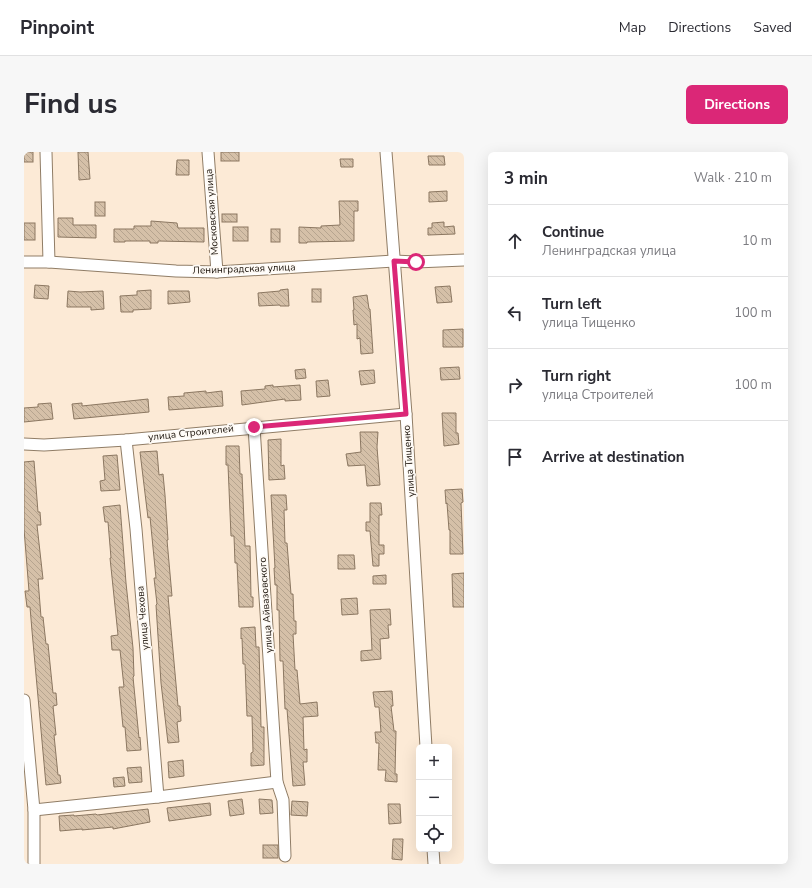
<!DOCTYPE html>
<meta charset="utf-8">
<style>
:root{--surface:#fff;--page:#f7f7f7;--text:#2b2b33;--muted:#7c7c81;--line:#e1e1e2;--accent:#db2777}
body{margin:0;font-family:"Nunito Sans",sans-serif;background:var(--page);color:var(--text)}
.controls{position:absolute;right:12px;bottom:12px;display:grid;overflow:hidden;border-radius:6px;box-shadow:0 4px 16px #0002}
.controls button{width:36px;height:36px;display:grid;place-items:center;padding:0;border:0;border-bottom:1px solid var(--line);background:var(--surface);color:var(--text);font:20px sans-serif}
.stop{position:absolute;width:12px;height:12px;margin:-9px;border:3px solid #db2777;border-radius:50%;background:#fff}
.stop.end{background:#db2777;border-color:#fff;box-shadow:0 1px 4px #0008}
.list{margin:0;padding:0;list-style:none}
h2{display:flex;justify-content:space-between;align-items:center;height:52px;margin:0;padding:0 16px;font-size:17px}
h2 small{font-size:13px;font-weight:400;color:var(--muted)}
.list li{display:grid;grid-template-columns:26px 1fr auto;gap:12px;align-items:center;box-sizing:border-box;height:72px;padding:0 16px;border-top:1px solid var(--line)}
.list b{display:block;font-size:15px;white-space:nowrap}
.list p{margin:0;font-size:13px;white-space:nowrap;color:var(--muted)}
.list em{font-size:13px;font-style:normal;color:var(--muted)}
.icon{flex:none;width:22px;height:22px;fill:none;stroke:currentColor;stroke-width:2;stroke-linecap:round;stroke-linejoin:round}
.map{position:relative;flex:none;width:440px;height:712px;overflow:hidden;border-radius:6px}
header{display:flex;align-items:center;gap:24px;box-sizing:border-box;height:56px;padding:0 20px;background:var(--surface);border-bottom:1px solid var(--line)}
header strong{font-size:19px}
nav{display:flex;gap:22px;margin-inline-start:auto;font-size:14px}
.intro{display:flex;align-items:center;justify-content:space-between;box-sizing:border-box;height:96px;padding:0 24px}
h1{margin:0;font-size:28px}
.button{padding:10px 18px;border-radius:6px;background:var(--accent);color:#fff;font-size:14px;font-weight:700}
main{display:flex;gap:24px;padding:0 24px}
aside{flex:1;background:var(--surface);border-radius:6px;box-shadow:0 4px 16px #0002}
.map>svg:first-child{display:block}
</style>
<header>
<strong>Pinpoint</strong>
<nav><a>Map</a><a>Directions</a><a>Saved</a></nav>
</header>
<div class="intro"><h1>Find us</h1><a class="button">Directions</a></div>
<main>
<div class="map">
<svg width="440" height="712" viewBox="0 0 440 712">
<defs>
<pattern id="building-back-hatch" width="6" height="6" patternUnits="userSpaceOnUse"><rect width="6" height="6" fill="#d5c0a8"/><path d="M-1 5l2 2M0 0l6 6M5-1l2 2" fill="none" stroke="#b6a48f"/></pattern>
</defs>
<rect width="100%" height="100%" fill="#fcead6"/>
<g fill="url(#building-back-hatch)" stroke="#8b7761">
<rect x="0" y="0" width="9" height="10"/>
<polygon points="54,0 64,0 66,27 55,28"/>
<rect x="197" y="0" width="18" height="9"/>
<polygon points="404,4 420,4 421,13 405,13"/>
<polygon points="316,7 329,7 329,15 317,15"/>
<polygon points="153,8 165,8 165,23 152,23"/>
<polygon points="423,39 423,49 405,50 405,40"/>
<polygon points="315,49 334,49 334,59 330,59 330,89 283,90 283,91 275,91 275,75 297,76 297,74 316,73"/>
<rect x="71" y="50" width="10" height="14"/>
<rect x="198" y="62" width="15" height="8"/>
<polygon points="34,66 49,66 49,73 72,73 72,86 34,85"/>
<polygon points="127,69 153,71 154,76 180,76 180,90 134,89 134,91 126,91 126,89 101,89 101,90 90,90 90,77 110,77 110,74 127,74"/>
<polygon points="420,70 420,75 430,74 431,82 404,83 404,76 408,76 408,71"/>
<rect x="0" y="71" width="11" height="17"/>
<rect x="209" y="75" width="15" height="14"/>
<rect x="247" y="77" width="9" height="13"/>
<polygon points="11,133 25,134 24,147 10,146"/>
<polygon points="426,134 428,150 413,151 411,135"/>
<polygon points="264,137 265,154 256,154 256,153 235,154 234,141 256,139 256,138"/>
<rect x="288" y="137" width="9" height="13"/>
<polygon points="127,138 127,157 109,158 109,160 97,160 96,144 113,143 113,139"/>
<polygon points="44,139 56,140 79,139 80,157 67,158 67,155 43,155"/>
<polygon points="144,139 165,139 166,150 144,152"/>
<polygon points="343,143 345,157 346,157 349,201 337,202 336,186 333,187 333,172 330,173 329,158 330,158 329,145"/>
<polygon points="439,177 439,195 419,195 419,178"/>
<polygon points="435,215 436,227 417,228 416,216"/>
<polygon points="281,217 282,226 272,227 271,218"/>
<polygon points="350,218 351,231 337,233 335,219"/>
<polygon points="304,228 306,244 293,245 292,229"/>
<polygon points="249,233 249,235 276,233 277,248 261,249 261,247 218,253 217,239 241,237 241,234"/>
<polygon points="182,239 182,241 198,239 199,254 145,258 144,245 160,244 160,241"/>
<polygon points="124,247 125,260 50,267 48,252 58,251 58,254"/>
<polygon points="27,251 29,267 0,270 0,256 14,255 14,252"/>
<polygon points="418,261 432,261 432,281 434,281 435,292 420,294"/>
<polygon points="336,280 354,280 353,295 356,333 343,334 341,313 324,314 322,302 337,300"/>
<polygon points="257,287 257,314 260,313 261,327 245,328 244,288"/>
<polygon points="202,294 215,294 216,322 218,322 221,394 226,394 227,445 229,445 229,455 215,455 213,411 211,411 210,384 207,384 204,313 202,313"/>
<polygon points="133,299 135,323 139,322 141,343 144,388 143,388 148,444 144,444 154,554 156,554 157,569 153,570 155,590 144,591 137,531 132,453 133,452 130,426 132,426 126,365 124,366 116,300"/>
<polygon points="93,303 96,338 77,339 76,329 81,328 79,304"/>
<polygon points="10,309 14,360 16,360 17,373 13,373 19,427 14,427 17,465 19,465 22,492 24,492 29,541 32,541 33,553 29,554 32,583 30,583 34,623 36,623 37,631 22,633 8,479 6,455 3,455 1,439 5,439 0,377 0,310"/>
<polygon points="438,337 439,350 437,351 439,402 426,402 426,378 425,378 423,351 422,352 421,338"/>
<polygon points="247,343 262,343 263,358 260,358 261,391 263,391 267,442 269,442 270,469 272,469 272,482 269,482 271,518 273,518 276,552 293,550 294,564 279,565 280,598 283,597 283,610 279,610 281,633 269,634 263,557 261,557 259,509 256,509 255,458 253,458 253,433 251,433 250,416 251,416"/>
<polygon points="346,351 357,351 358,363 355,363 355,393 360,393 360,402 355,402 355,414 349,414 346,379 342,379 342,370 346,370"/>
<polygon points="96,353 102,431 109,496 110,524 109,525 115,586 116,585 117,598 103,599 101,575 99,575 95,535 100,535 96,498 88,498 87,484 94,483 86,406 87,406 84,370 81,370 79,355"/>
<polygon points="314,403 330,403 331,417 314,417"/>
<polygon points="440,421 440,455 429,455 428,422"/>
<polygon points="362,423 362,432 349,432 349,424"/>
<polygon points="333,446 334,462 318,463 317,447"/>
<polygon points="366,457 367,473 364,473 365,486 356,487 357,507 337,509 337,499 348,498 346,458"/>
<polygon points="231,475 232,495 235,495 237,575 240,575 240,613 227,614 227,601 229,600 228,564 223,564 221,512 219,512 218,486 217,487 217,476"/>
<polygon points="368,539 369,554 367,554 370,579 372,579 371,622 373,622 373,630 361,629 362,618 354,618 355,591 352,591 351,580 357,580 355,555 351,555 349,540"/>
<polygon points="159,608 160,624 145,626 144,610"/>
<polygon points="117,615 118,630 105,631 103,616"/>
<polygon points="100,625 101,634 90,635 89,626"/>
<polygon points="218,647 220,662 206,664 204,649"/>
<polygon points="235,647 248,648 249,661 236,662"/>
<polygon points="268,649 284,650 283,664 267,663"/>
<polygon points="186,651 187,663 145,669 143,656"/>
<polygon points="364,652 376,652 377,671 365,672"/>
<polygon points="124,657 126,670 89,677 89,675 58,678 58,677 36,679 35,664 50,663 50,664 72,662 73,663"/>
<polygon points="369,687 379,687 378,708 368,707"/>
<rect x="239" y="693" width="15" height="13"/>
</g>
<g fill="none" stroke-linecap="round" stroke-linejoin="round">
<defs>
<g id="street">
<polyline points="22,0 25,110"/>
<polyline points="184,0 193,120"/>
<polyline points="362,0 382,262 402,595"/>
<polyline points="0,110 25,110 152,119 193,120 370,109 392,110 440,108"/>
<polyline points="230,275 253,630 259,648 261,704"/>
<polyline points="102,288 112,377 134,645"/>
<polyline points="0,292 20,293 102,288 382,262"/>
<polyline points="0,548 10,658 10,712"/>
<polyline points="10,658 134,645 253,630"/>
<polyline points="409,697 410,712"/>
</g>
</defs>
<use href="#street" stroke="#907d66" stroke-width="13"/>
<use href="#street" stroke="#fff" stroke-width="11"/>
</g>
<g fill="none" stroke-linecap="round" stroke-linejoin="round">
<polyline stroke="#db2777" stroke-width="5" points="230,275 382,262 370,109 392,110"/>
</g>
<g text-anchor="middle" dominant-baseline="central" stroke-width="3.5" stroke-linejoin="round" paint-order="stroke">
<g font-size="10" fill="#181008" stroke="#fefaf5">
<text transform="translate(188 60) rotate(-94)">Московская улица</text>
<text transform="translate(220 117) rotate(-2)">Ленинградская улица</text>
<text transform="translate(167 281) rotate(-6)">улица Строителей</text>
<text transform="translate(385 309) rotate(-94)">улица Тищенко</text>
<text transform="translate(242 453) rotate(-94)">улица Айвазовского</text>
<text transform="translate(119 466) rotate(-95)">улица Чехова</text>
</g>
</g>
</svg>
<div class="controls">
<button>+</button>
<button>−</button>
<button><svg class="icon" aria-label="locate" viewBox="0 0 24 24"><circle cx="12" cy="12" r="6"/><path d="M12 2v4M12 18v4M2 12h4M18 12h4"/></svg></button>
</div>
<div class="stop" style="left:392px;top:110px"></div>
<div class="stop end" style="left:230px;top:275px"></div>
</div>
<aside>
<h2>3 min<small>Walk · 210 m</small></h2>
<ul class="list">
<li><svg class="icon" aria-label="ahead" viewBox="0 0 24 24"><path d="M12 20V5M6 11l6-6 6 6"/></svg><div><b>Continue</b><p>Ленинградская улица</p></div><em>10 m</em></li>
<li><svg class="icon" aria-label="left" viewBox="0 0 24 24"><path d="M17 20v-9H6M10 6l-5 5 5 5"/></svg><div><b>Turn left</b><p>улица Тищенко</p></div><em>100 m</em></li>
<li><svg class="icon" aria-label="right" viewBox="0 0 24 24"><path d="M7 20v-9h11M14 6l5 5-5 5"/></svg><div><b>Turn right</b><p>улица Строителей</p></div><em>100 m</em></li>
<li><svg class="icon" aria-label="arrive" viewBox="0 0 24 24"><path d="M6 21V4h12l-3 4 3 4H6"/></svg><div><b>Arrive at destination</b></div></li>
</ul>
</aside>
</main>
